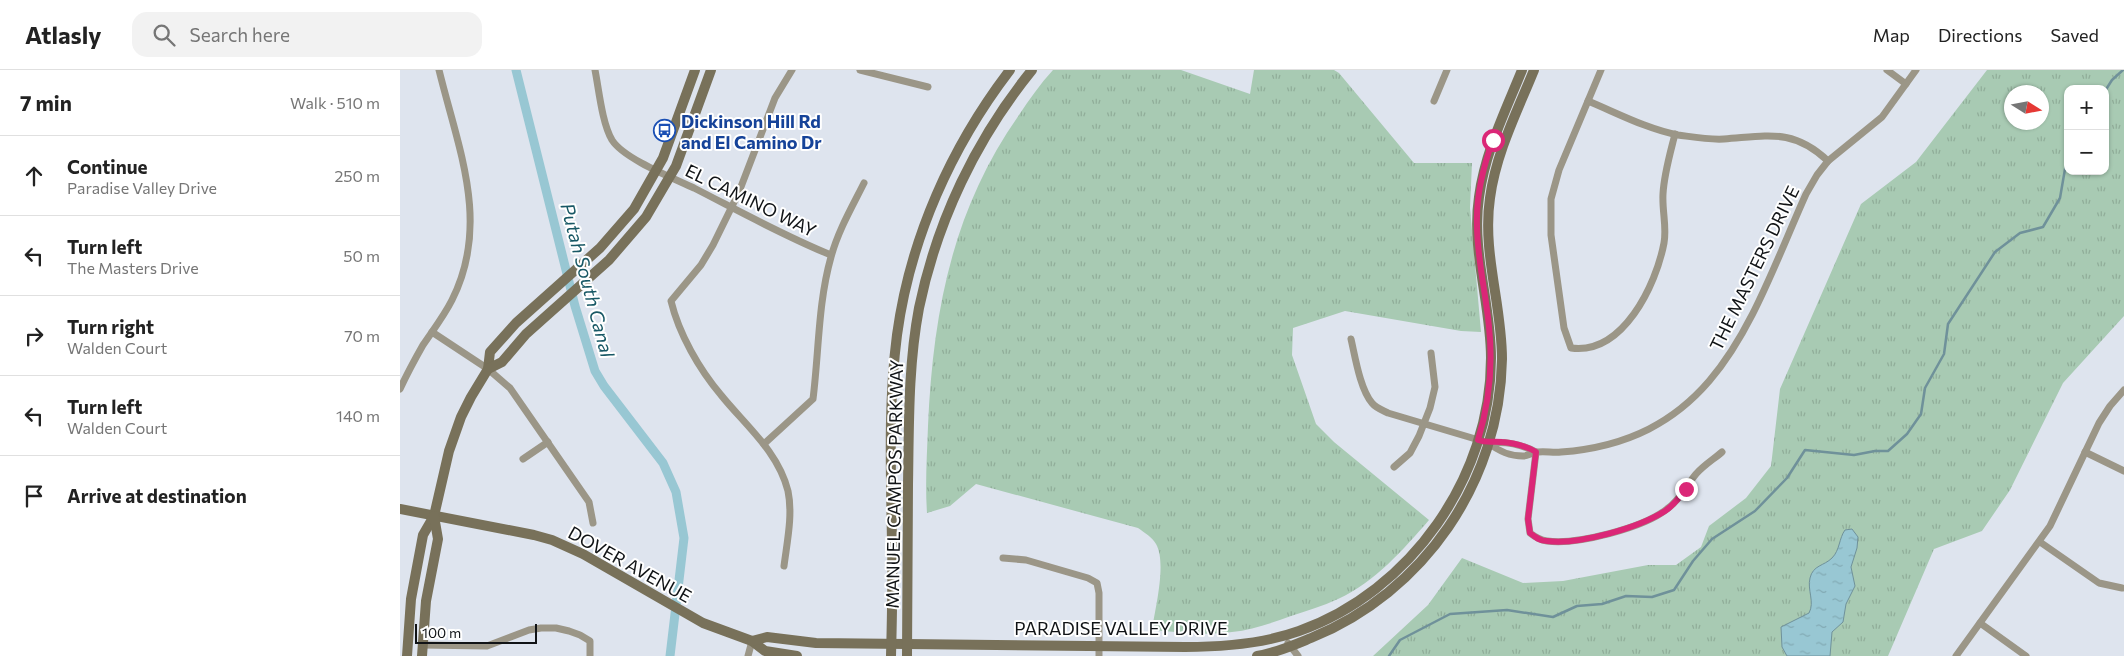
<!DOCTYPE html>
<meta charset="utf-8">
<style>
:root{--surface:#fff;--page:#f2f2f2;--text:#222;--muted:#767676;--line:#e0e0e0}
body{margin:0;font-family:Commissioner,sans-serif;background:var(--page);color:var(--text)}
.controls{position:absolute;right:15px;top:15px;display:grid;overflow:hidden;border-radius:10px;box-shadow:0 1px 4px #0004}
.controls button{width:45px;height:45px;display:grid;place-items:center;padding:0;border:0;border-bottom:1px solid var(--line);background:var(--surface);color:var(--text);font:25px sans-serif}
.compass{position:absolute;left:1604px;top:15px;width:45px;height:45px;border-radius:50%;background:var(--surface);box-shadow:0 1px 4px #0004;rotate:101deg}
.scale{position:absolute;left:15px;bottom:12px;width:122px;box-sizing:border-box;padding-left:5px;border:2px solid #101316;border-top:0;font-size:14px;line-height:18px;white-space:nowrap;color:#101316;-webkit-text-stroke:4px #fff;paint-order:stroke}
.stop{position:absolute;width:15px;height:15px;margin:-11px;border:4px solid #db2777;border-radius:50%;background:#fff}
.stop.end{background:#db2777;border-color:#fff;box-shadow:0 1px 5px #0008}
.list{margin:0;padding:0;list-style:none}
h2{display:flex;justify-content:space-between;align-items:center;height:65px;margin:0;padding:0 20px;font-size:21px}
h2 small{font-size:16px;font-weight:400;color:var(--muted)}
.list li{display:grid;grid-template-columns:32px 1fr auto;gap:15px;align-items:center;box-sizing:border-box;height:80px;padding:0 20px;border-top:1px solid var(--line)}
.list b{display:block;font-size:19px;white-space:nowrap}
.list p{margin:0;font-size:16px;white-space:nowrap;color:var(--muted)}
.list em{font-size:16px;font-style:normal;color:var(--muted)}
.icon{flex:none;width:28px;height:28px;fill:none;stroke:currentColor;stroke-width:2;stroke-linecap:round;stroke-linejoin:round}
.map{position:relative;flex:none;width:1724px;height:586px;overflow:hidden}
header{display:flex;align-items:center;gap:30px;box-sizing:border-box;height:70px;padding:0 25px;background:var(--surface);border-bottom:1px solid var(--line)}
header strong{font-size:24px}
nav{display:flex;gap:28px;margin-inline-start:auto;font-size:18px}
.search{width:350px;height:45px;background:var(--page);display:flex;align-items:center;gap:12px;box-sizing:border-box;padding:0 18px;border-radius:15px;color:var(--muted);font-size:19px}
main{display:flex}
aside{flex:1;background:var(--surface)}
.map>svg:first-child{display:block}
</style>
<header>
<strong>Atlasly</strong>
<div class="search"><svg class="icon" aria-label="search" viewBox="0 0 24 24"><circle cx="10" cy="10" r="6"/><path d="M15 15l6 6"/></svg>Search here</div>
<nav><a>Map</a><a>Directions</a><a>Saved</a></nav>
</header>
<main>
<aside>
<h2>7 min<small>Walk · 510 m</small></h2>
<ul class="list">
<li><svg class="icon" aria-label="ahead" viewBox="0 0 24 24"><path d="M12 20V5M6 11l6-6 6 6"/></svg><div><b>Continue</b><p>Paradise Valley Drive</p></div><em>250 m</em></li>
<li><svg class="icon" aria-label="left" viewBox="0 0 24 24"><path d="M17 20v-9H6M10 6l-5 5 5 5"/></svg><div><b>Turn left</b><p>The Masters Drive</p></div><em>50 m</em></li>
<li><svg class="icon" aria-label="right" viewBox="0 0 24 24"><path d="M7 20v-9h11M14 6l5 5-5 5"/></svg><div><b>Turn right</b><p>Walden Court</p></div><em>70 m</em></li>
<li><svg class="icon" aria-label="left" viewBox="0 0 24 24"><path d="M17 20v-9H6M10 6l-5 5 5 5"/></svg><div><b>Turn left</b><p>Walden Court</p></div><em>140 m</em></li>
<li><svg class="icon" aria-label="arrive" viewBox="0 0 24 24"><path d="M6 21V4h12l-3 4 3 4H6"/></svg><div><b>Arrive at destination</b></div></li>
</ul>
</aside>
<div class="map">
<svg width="1724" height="586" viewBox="0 0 1724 586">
<defs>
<pattern id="grass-tufts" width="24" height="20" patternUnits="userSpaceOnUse" patternTransform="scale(1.25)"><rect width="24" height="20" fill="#a8cab3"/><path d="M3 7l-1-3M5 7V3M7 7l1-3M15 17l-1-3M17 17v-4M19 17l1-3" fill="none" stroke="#90ad99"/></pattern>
<pattern id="water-ripples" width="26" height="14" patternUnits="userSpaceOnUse" patternTransform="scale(1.25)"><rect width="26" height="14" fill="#98c7d3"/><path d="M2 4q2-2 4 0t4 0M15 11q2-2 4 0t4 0" fill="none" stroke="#82aab4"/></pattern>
</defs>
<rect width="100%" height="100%" fill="#dee4ee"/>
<g fill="url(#grass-tufts)" fill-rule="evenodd">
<path d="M653,0H781L850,24L854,0H934L939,3L1014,93H1072L1070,138L1081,262L1061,261L945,241L893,258L892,285L916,354L934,372L1029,450C1003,480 975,512 938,529C923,536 906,541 891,546C872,553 852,560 832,562C806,566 778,562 752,560C755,539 767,493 756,474C752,467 745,463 738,458L576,414L550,436L527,443C525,414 527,385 528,356C533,243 552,140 619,45C629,30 640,14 653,0Z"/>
<path d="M1587,0H1724V246L1663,313L1610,420L1582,461L1534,479L1488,586H973L1028,535L1062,488L1123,513L1163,511L1248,495H1276L1301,477L1309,456L1346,428L1371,396L1380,319L1461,134L1516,92ZM1668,19H1705V101H1668ZM1612,22H1642V52H1612Z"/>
</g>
<path fill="url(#water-ripples)" stroke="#6f919a" d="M1452,459L1458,467L1457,478L1451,497L1455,516L1446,534L1443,552L1432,562L1430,586H1387L1382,577L1381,557L1409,543C1415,532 1407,520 1410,508C1413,495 1424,496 1432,488C1440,480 1439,468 1445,460Z"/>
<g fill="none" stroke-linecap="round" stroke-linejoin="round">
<g stroke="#6f919a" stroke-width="2.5">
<polyline points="1705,21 1712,10 1723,0"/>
<polyline points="989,586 1000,570 1050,544 1107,540 1153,547 1177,536 1202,534 1226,526 1252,527 1274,520 1293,491 1312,469 1355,441 1387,408 1405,380 1454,385 1475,381 1488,381 1507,364 1521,344 1525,318 1544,284 1548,254 1595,182 1620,163 1643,157 1660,128 1665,99 1668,96"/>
</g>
<polyline stroke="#98c7d3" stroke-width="9" points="116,0 175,236 195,301 204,316 263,393 276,422 284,468 270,586"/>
<g stroke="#9b9687" stroke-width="7">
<path d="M195,0C199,20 202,53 212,70C224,89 273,108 294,118C339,141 384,166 431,185"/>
<polyline points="460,0 528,17"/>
<path d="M1201,0L1159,100L1151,129V165L1164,258L1171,278C1223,285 1256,215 1264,173C1267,157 1262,141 1263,124C1264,104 1270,84 1275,64"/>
<polyline points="1487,0 1506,14"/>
<polyline points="1034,31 1047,0"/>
<path d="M1188,31C1217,43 1247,59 1278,65C1293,67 1309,70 1324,69C1368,66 1393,58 1428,91"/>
<polyline points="32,262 88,299 110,318 189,432 193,453"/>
<path d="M951,269C955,286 960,319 972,333C976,338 982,340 988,343L1089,373C1098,381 1111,386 1123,386C1128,386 1133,382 1138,382C1146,381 1153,383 1161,382C1319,370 1351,247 1406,124L1417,105L1428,91L1482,47L1516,0"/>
<path d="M0,319C7,304 15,289 23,275C33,260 44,246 52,230C91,153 58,78 39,0"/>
<path d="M1089,373C1105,371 1121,374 1136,382"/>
<path d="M364,374L413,329C419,281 418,233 431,187C438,161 452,137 464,113"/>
<path d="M1136,382L1128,449L1130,463C1135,467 1140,470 1147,471C1177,475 1243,458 1267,439C1280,430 1286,416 1296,404C1304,395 1314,389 1322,382"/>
<polyline points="1685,382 1724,401"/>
<polyline points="123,389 148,372"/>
<polyline points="994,397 1010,383 1019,366 1030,338 1035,317 1031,283"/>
<polyline points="1640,472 1699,513 1722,518"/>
<polyline points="603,488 626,490 688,508 697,513 699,523 699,586"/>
<path d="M384,496C387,472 393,445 388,421C378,381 345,355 321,325C299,299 279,264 271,231L301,195L313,175L339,122L375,28L392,0"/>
<polyline points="1580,553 1626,586"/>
<polyline points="888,573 898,586"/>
<polyline points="22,575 87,576 129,560 141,558 156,558 169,561 180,565 190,571 190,586"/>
<polyline points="348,586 352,571"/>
<polyline points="1556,586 1650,456 1699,353 1710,336 1724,320"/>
</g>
<g stroke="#78715a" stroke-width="10">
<polyline points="88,299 90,282 116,253 200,178 234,139 263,88 295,0"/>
<polyline points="0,439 134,465 152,470 183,484 303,553 352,571 365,581 397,586"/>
<path d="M352,571L367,567L416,573L785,577C823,577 863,574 899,561C1011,521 1091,407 1091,288C1091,234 1071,181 1079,127C1085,82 1105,42 1122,0"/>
<polyline points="7,586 11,529 23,465 34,446 49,381 61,347 71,327 88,299 102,292 126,264 209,190 246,147 276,96 311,0"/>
<polyline points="22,586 26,531 38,469 34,446"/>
<path d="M491,586C492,548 493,510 492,473C491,404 488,334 497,265C510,169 551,77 610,0"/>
<path d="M507,586C507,529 508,472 508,415C509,356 508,296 519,238C537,151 576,69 632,0"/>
<path d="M857,586C876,583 894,575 911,568C1024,522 1100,412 1102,289C1102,235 1082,182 1090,128C1096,83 1117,42 1134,0"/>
</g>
</g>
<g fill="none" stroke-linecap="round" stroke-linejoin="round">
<path stroke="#db2777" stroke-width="6" d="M1093,70C1083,97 1076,126 1077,155C1077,189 1086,223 1089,257C1093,295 1089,334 1078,370C1087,373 1093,371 1102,372C1114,373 1126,376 1136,382L1128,449L1130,463C1135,467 1140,471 1147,471C1179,475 1238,458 1265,441C1274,435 1280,427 1286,419"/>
</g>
<defs>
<symbol id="bus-ring" viewBox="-11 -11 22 22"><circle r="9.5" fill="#fff" stroke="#1a4fb4" stroke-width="1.5"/><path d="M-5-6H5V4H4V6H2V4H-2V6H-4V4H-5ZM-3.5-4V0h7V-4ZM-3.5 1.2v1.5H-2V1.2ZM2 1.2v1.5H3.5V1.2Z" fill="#1a4fb4"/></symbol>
</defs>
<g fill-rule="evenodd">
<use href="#bus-ring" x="252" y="48" width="25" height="25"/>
</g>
<g text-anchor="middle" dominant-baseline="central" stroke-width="4" stroke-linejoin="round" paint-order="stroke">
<g font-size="18" font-weight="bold" fill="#164399" stroke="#fff" text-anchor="start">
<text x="281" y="51">Dickinson Hill Rd<tspan x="281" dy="21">and El Camino Dr</tspan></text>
</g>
<g font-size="18" fill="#101316" stroke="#fff">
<text transform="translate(351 130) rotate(26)">EL CAMINO WAY</text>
<text transform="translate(1354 198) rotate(-64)">THE MASTERS DRIVE</text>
<text transform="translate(494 414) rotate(-89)">MANUEL CAMPOS PARKWAY</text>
<text transform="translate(230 494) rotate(29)">DOVER AVENUE</text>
<text x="721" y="558">PARADISE VALLEY DRIVE</text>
</g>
<g font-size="19" font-style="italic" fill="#185865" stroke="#fff">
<text transform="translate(188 210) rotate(75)">Putah South Canal</text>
</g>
</g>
</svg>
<div class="controls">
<button>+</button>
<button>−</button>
</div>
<svg class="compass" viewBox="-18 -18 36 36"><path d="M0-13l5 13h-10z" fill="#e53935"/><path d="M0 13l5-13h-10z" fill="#767676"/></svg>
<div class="scale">100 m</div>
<div class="stop" style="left:1093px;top:70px"></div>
<div class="stop end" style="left:1286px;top:419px"></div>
</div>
</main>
